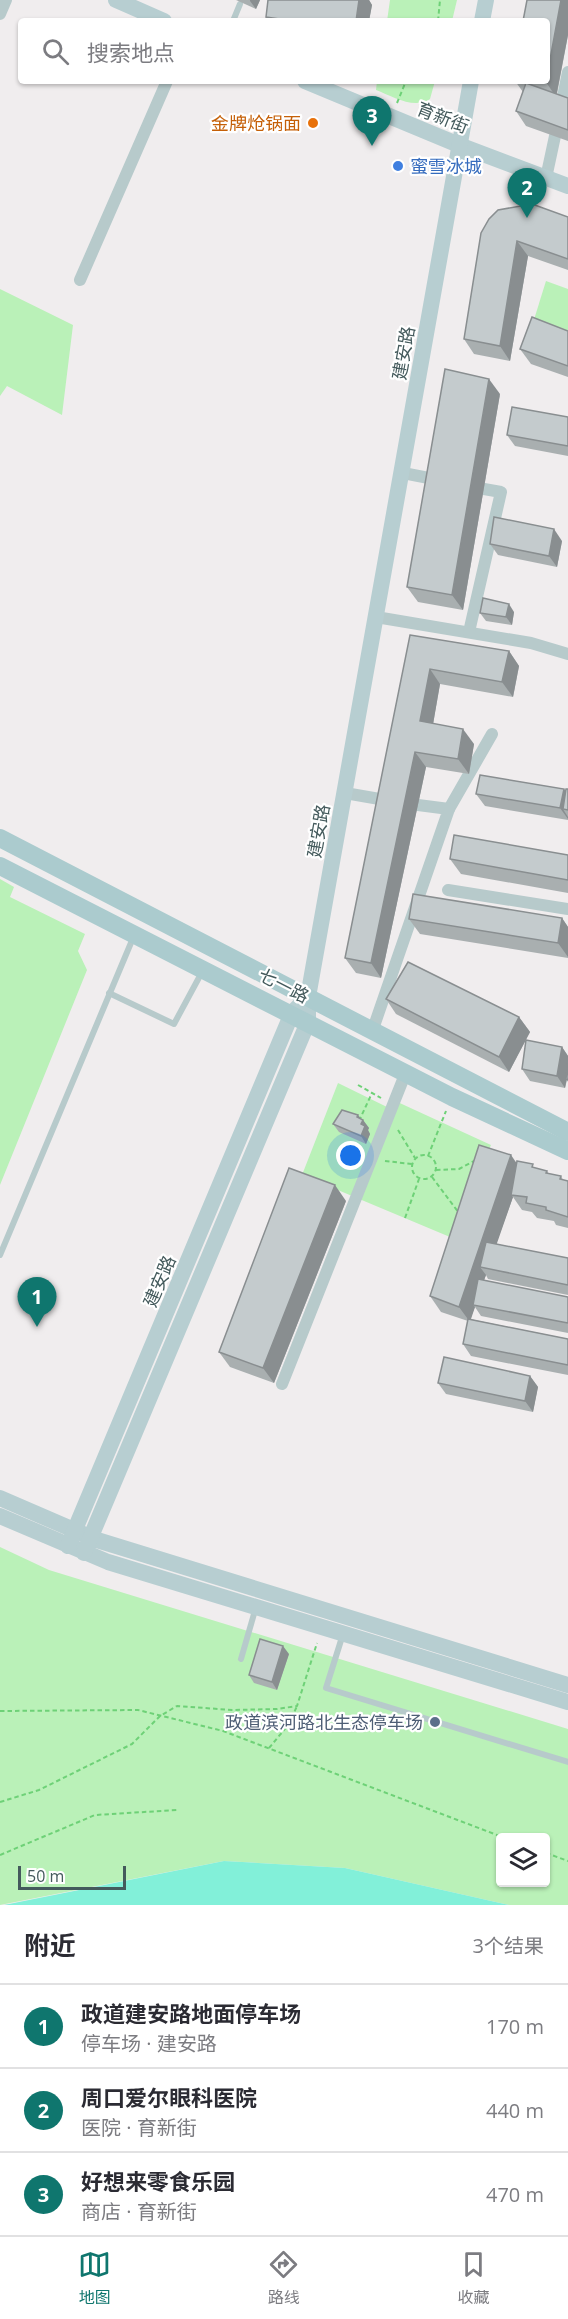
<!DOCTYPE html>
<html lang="zh">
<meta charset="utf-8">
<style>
:root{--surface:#fff;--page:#f2f2f3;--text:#2b2b33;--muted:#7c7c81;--line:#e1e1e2;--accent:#0f766e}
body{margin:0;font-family:"Open Sans","Noto Sans SC",sans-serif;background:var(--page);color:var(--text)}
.controls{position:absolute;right:18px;bottom:18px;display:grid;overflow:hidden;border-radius:6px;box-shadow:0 2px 4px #0004}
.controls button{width:54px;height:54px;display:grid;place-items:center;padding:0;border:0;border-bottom:2px solid var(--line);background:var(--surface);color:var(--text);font:30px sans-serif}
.scale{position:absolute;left:18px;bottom:15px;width:108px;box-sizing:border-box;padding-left:6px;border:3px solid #445a5c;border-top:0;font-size:16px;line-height:21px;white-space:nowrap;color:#445a5c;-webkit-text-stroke:4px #fff;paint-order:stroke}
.you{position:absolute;left:351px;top:1156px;width:21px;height:21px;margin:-15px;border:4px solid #fff;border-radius:50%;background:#1a73e8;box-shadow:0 0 0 9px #1a73e833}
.badge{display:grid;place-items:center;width:39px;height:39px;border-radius:50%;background:var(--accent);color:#fff;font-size:20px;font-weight:700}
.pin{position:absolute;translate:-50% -50px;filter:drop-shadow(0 2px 3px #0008)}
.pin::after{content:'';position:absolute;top:32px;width:21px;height:18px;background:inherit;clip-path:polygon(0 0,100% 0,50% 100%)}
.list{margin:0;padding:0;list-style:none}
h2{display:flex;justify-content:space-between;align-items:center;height:78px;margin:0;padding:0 24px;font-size:26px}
h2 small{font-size:20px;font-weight:400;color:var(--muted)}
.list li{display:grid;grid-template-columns:39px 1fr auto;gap:18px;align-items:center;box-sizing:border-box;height:84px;padding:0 24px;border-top:2px solid var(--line)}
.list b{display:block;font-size:22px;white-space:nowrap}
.list p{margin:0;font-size:20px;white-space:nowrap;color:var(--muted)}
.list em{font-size:20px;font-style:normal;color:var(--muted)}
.icon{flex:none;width:33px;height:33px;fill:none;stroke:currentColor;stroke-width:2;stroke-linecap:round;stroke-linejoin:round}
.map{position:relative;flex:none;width:568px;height:1905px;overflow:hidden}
.search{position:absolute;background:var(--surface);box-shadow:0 2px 4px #0004;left:18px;right:18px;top:18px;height:66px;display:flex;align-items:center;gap:15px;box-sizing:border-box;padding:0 21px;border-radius:6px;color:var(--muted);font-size:22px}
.sheet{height:330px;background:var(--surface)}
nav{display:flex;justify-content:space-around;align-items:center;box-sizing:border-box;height:84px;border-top:2px solid var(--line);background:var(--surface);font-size:16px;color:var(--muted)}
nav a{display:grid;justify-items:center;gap:3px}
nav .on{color:var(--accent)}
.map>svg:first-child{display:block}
</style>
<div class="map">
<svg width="568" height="1905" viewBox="0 0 568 1905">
<rect width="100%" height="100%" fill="#f0edee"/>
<g fill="#baf1b8" fill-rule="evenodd">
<polygon points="390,0 457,0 452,21 387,21"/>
<path d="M377,81H435L430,99C414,110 392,96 376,90Z"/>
<polygon points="546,281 568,289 568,339 532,326"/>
<polygon points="0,289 73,325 62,415 7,386 0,396"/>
<polygon points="0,879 14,887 10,897 85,934 78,951 87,970 0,1185"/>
<polygon points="338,1083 387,1107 391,1099 491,1145 450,1237 302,1175"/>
<path d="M0,1547L49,1570L568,1729V1905H509L345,1868L224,1861L0,1905ZM500,1838H546V1882H500Z"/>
</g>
<polygon fill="#82f0d9" points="224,1861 345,1868 509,1905 4,1905"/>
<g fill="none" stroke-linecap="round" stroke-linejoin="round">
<g stroke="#6ed177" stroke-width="2" stroke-dasharray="4.5 3" stroke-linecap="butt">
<polyline points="438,21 440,0"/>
<polyline points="397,103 406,81"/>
<polyline points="358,1085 381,1098"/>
<polyline points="359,1121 372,1093"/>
<polyline points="398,1130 415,1158"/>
<circle cx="424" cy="1167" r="12"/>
<polyline points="428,1156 446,1111"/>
<polyline points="385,1161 412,1164"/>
<polyline points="436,1170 459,1169 476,1160"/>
<polyline points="432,1177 459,1213"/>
<polyline points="405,1218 419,1179"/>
<polyline points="0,1711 138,1710 223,1731 505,1838"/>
<polyline points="269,1748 289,1724 297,1706"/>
<polyline points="0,1802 39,1790 132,1744 160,1716 177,1706 232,1710 277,1709 297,1706 317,1643"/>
<polyline points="546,1853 568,1861"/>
<polyline points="0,1855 95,1815 177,1810"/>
</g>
<g stroke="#b7cacb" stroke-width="6">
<polyline points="233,21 240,4"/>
<polyline points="109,993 174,1024 202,972"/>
<polyline points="0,1255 133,938"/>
<polyline points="343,1634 326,1688 568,1762"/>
<polyline points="241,1659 256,1607"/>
</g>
<g stroke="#b7cacb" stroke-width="12">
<polyline points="0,14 6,0"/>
<polyline points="561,107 568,72"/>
<polyline points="546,178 555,136"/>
<polyline points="80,280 167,81"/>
<polyline points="403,473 439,480"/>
<polyline points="376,617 531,643 568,654"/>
<polyline points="469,632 501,492 484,489"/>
<polyline points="345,793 391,801"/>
<polyline points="449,809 492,734"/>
<polyline points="448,890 568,909"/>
<polyline points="373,1029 449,809 418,805"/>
<polyline points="282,1384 406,1072"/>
</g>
<g stroke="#b7ced1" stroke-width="16">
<polyline points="116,0 164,21"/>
<polyline points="482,21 486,0"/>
<polyline points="305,81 459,145 568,186"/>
<polyline points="0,1498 97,1540 568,1685"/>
<polyline points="0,1516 108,1562 568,1702"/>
<polyline points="68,1546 292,1013 299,1006"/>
<polyline points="84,1553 308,1022 308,997 471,81"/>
</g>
<g stroke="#abcbce" stroke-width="18">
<polyline points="0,838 568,1132"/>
<polyline points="0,866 452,1097 568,1151"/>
</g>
</g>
<g fill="#a9afb0">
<polygon points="236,0 260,0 256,9"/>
<polygon points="268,0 369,0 372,5 369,21 268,21 266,17"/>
<polygon points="568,0 568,35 557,94 568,98 568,141 526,126 516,111 523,92 515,81 547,81"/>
<polygon points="568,217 568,270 528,256 510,361 474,354 464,339 481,233"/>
<polygon points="568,331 568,377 531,364 520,349"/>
<polygon points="500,394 463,610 418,602 407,587"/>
<polygon points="568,417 568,456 515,446 507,435"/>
<polygon points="562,541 557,567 498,555 490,544"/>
<polygon points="514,612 512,625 486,621 480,613"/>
<polygon points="410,635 509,651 519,666 513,697 440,684 433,724 474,744 469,774 426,767 381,978 356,973 345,958"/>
<polygon points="568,789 568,820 485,806 476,794 566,791"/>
<polygon points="568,855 568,893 461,874 450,859"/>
<polygon points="562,918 568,927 568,958 420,934 409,919"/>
<polygon points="386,999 519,1017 530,1032 509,1072 396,1014"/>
<polygon points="562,1047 568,1056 568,1082 567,1080 565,1088 530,1081 522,1069"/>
<polygon points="361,1119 363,1120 369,1128 368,1130 370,1134 366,1144 339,1132 333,1124"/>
<polygon points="517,1164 547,1171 549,1174 561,1176 563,1180 568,1181 568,1228 556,1225 554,1221 537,1218 532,1212 522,1210 513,1197 496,1244 568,1258 568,1295 488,1279 486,1275 484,1280 568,1297 568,1333 481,1316 475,1307 470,1319 568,1339 568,1375 471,1356 463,1344 468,1321 441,1312 430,1296"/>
<polygon points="346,1201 274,1383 230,1367 219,1352"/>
<polygon points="530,1376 538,1387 533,1412 446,1394 438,1383"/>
<polygon points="289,1654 277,1690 254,1683 249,1675"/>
</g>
<g fill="#898e90">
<polygon points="250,0 260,0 256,9 250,1"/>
<polygon points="359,0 369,0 372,5 369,21 356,21"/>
<polygon points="561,0 568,0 568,35 556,97 546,82 547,81 547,76"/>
<polygon points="517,241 528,256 510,361 500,346"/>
<polygon points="489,379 500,394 463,610 452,595"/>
<polygon points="554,529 562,541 557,567 549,556"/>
<polygon points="509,604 514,612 512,625 506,617"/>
<polygon points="509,651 519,666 513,697 502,682"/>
<polygon points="430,669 440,684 431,736 420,721"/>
<polygon points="463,729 474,744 469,774 458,759"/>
<polygon points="415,752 426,767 381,978 371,963"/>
<polygon points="564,789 568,794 563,809 568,817 568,819 560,808"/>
<polygon points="562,918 568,927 568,957 558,943"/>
<polygon points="519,1017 530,1032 509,1072 499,1057"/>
<polygon points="562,1047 568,1056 568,1072 565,1088 557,1076"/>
<polygon points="358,1115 363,1121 363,1120 369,1128 368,1130 370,1134 366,1144 361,1136 357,1117"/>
<polygon points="511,1155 522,1171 511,1195 513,1197 488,1269 480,1267 486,1275 475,1305 473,1305 475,1307 470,1322 459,1307"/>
<polygon points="335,1185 346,1201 274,1383 263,1368"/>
<polygon points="530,1376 538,1387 533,1412 525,1401"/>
<polygon points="283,1646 289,1654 277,1690 272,1682"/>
</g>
<g fill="#c4cbcd" stroke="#898e90" stroke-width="1.5">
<polygon points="268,0 359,0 356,21 293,21 266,17"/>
<polygon points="527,0 561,0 547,76 547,21 523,21"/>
<polygon points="526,83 568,98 568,130 516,111"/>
<polygon points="532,204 568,217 568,259 517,241 500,346 464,339 481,233 489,219 498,210"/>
<polygon points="532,317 568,331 568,366 520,349"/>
<polygon points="445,369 489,379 452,595 407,587"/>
<polygon points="512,407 568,417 568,446 507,435"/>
<polygon points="494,517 554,529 549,556 490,544"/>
<polygon points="483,598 509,604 506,617 480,613"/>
<polygon points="410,635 509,651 502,682 430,669 420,721 463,729 458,759 415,752 371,963 345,958"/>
<polygon points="480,775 564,789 560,808 476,794"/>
<polygon points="566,789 568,789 568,810 563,809"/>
<polygon points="454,835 568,855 568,880 450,859"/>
<polygon points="413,894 562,918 558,943 409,919"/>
<polygon points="408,962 519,1017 499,1057 386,999"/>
<polygon points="526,1040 562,1047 557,1076 522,1069"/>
<polygon points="568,1061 568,1080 566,1079"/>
<polygon points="342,1110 358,1115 357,1117 363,1120 361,1124 365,1126 361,1136 333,1124"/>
<polygon points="479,1145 511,1155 459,1307 430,1296"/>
<polygon points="517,1161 533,1164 532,1167 547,1171 546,1173 561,1176 560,1179 568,1181 568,1217 546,1210 546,1207 526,1203 527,1197 511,1195"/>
<polygon points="289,1168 335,1185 263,1368 219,1352"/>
<polygon points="486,1242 568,1258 568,1285 480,1267"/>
<polygon points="478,1279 568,1297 568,1323 473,1305"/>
<polygon points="468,1319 568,1339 568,1365 463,1344"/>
<polygon points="444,1357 530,1376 525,1401 438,1383"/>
<polygon points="260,1639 283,1646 272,1682 249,1675"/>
</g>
<circle fill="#e8710a" stroke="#fff" stroke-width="2" cx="313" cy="123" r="6"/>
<circle fill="#3f7fe0" stroke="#fff" stroke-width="2" cx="398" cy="166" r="6"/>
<circle fill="#5c6f8a" stroke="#fff" stroke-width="2" cx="435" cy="1722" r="6"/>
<g text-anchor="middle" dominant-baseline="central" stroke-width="4.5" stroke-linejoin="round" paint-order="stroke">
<g font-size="18" fill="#445a5c" stroke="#fff">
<text transform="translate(443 117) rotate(22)">育新街</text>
<text transform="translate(403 353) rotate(-80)">建安路</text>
<text transform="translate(318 831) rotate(-80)">建安路</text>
<text transform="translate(284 985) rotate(27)">七一路</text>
<text transform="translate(159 1281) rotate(-67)">建安路</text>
</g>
<g font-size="18" fill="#c56008" stroke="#fff" text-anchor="end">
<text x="301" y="123">金牌炝锅面</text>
</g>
<g font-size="18" fill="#366cbe" stroke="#fff" text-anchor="start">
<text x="410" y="166">蜜雪冰城</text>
</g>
<g font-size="18" fill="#4e5e75" stroke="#fff" text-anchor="end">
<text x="423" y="1722">政道滨河路北生态停车场</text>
</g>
</g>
</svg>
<div class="controls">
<button><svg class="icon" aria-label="layers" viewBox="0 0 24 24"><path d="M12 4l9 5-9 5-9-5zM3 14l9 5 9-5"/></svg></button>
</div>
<div class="scale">50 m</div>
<div class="you"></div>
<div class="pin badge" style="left:37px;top:1327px">1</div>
<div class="pin badge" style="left:527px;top:218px">2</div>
<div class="pin badge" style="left:372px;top:146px">3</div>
<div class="search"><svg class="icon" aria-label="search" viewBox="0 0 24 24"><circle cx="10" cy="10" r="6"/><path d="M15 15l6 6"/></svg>搜索地点</div>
</div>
<section class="sheet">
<h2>附近<small>3个结果</small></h2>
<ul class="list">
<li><span class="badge">1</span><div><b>政道建安路地面停车场</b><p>停车场 · 建安路</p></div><em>170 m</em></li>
<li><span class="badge">2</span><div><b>周口爱尔眼科医院</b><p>医院 · 育新街</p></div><em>440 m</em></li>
<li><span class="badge">3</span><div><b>好想来零食乐园</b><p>商店 · 育新街</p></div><em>470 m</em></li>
</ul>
</section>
<nav>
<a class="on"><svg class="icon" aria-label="map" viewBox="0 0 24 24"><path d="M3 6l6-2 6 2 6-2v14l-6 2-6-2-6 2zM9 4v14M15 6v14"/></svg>地图</a>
<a><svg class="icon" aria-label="directions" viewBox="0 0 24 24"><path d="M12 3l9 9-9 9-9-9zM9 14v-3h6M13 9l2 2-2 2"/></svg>路线</a>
<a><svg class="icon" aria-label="saved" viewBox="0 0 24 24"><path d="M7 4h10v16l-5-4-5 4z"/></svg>收藏</a>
</nav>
